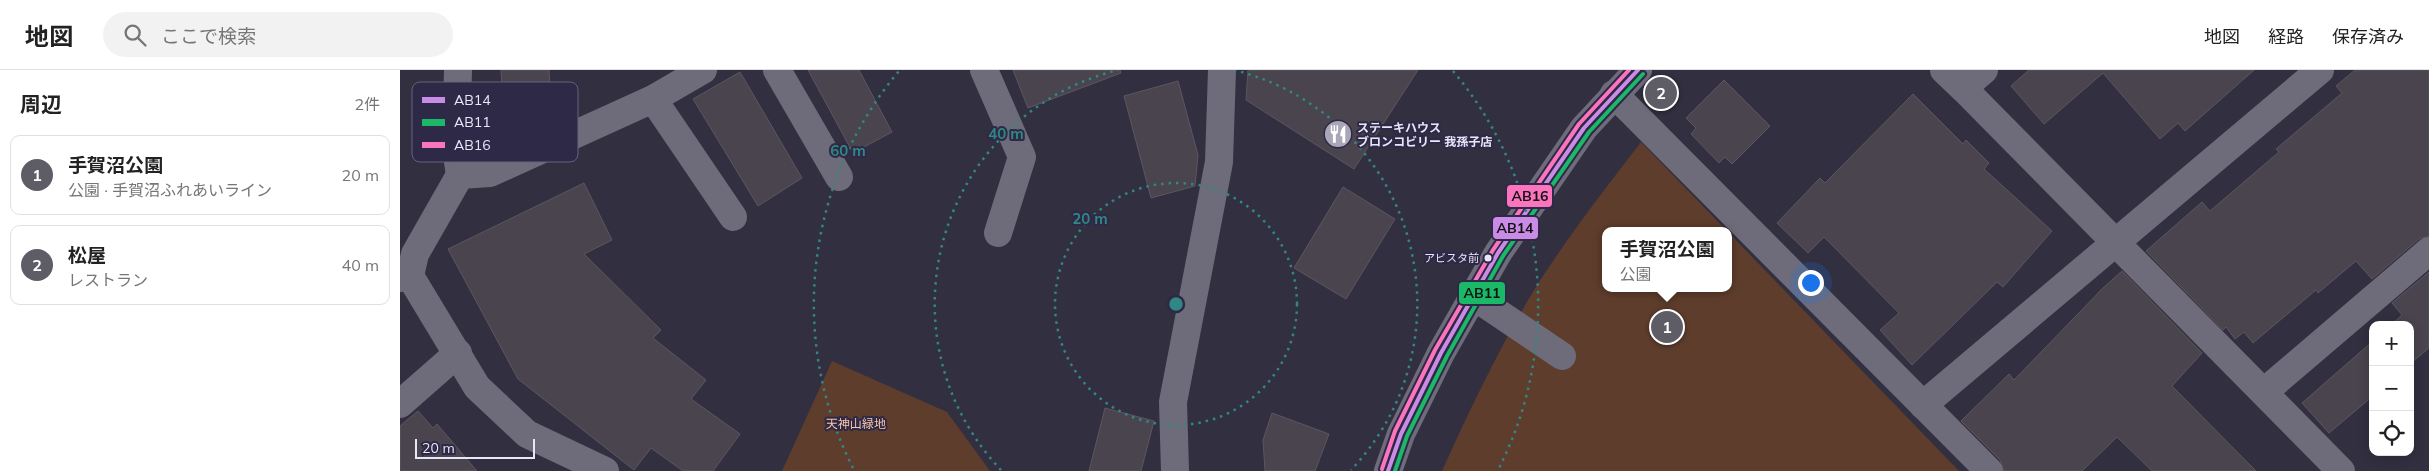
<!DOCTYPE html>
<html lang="ja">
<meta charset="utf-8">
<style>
:root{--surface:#fff;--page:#f2f2f2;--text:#222;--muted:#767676;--line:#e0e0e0;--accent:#5e5d66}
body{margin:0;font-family:Mulish,"Noto Sans JP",sans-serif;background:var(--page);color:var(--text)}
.controls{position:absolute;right:15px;bottom:15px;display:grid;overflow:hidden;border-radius:10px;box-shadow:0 2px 12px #0003}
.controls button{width:45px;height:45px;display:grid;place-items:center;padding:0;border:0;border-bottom:1px solid var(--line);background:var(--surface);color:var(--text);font:25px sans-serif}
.scale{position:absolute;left:15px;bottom:12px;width:120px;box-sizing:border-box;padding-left:5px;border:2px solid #e8e6f9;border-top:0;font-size:14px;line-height:18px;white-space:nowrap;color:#e8e6f9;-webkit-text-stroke:4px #2e2946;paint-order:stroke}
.you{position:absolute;left:1410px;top:212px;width:18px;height:18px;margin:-12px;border:4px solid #fff;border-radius:50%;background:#1a73e8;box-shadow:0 0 0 8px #1a73e833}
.badge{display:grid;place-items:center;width:32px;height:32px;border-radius:50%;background:var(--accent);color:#fff;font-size:16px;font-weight:700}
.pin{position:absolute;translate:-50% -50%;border:2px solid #fff;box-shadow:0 1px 5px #0006}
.popup{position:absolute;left:1202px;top:157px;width:130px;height:65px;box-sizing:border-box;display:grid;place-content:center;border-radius:10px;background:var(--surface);filter:drop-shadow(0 1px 4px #0005);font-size:16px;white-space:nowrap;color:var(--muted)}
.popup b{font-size:19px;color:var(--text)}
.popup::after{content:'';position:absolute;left:50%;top:100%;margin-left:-10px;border:10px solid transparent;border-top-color:var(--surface)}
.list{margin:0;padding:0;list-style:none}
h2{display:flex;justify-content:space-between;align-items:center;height:65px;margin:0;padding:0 20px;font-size:21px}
h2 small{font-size:16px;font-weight:400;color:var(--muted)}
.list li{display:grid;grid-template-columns:32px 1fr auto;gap:15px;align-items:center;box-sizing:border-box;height:80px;margin:0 10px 10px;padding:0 10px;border:1px solid var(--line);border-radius:10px}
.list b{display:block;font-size:19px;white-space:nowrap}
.list p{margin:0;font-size:16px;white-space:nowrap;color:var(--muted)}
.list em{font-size:16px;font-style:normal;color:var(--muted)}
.icon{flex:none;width:28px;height:28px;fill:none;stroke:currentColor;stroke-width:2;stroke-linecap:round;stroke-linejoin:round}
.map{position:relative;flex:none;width:2029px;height:401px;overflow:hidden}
header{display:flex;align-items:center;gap:30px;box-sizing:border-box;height:70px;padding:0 25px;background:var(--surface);border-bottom:1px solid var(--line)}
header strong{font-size:24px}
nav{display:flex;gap:28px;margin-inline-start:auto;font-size:18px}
.search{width:350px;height:45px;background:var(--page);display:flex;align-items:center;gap:12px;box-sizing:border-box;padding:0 18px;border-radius:28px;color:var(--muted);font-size:19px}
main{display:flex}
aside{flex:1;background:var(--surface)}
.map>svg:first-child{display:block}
</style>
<header>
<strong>地図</strong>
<div class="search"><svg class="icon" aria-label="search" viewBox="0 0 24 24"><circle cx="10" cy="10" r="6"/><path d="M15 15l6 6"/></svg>ここで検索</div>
<nav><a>地図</a><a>経路</a><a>保存済み</a></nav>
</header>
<main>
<aside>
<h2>周辺<small>2件</small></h2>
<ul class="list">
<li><span class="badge">1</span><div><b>手賀沼公園</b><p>公園 · 手賀沼ふれあいライン</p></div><em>20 m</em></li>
<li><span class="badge">2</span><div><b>松屋</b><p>レストラン</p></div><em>40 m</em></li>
</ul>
</aside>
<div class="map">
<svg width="2029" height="401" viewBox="0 0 2029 401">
<rect width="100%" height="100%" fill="#322f40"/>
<g fill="#5e3d2c">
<path d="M1241,72L1327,161H1206V218H1328V162L1559,401H1042C1068,343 1096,285 1128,230C1161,175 1202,123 1241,72Z"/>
<polygon points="432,291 547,342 590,401 382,401"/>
</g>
<g fill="#4a444e" stroke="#5d5661">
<polygon points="101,0 149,0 152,51 104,54"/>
<polygon points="408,0 459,0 492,62 453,83"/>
<polygon points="613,0 720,0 721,3 628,38"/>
<polygon points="848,0 1018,0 954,99 846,30"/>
<polygon points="1629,0 1854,0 1785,61 1778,53 1760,69 1703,3 1644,54 1611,16"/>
<polygon points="1955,0 2029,0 2029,166 2019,169 1972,209 1956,191 1918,223 1916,220 1853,273 1844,262 1835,269 1826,257 1823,260 1746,181 1802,132 1810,141 1879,82 1876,79 1942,23 1936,16"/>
<polygon points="340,2 402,108 358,136 293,29"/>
<polygon points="1324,10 1370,56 1332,94 1325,87 1319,93 1291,64 1296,58 1286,48"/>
<polygon points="778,11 798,85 795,116 751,128 724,26"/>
<polygon points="1513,24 1563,74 1566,70 1589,93 1584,99 1652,161 1603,217 1597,212 1512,295 1480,260 1499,243 1424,167 1408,183 1377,153 1420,108 1425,113"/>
<polygon points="184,113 212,170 184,184 261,260 253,268 306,310 291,329 340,364 313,401 283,401 251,378 234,400 118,309 48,179"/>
<polygon points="943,117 995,149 946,229 894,198"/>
<polygon points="1722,201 1802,283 1772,316 1856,401 1752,401 1717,367 1682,401 1604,401 1600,390 1561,351 1609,304 1614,310 1703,218"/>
<polygon points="2029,202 2029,278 2010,294 2010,255 1991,255 2002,245 1992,233"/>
<polygon points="1973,271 1973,326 1929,363 1902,333"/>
<polygon points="705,338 754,351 741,401 689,401"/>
<polygon points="18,341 33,358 37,354 77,401 0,401 0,356"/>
<polygon points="872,343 929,364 915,401 865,401 863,370"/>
</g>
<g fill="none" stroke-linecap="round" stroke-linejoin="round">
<g stroke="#6e6c7a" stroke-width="28">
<polyline points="58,0 56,78 60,105"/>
<polyline points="377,0 439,107"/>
<polyline points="584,0 622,87 598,163"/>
<polyline points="1544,0 1563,18 1584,0"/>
<polyline points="1563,18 1941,401"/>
<polyline points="1214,24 1589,401"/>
<polyline points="253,29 333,147"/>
<polyline points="10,206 77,317 127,364 205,401"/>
<polyline points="0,208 10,206 15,184 60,105 90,103 253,29 303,0"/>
<polyline points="1073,226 1162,286"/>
<polyline points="1864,322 2029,181"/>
<polyline points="0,334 58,283"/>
<polyline points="1523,335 1920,0"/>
<polyline points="775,401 773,332 819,92 822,0"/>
<polyline points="988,401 1001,364 1041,283 1098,183 1184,58 1238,0"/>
</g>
<defs>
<polyline id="bus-1" points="988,401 1001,364 1041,283 1098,183 1184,58 1238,0"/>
<polyline id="bus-2" points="995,401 1007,366 1047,286 1103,186 1189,62 1243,4"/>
<polyline id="bus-3" points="982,399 995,361 1035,280 1093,180 1179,54 1229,0"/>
</defs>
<use href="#bus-1" stroke="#2e2946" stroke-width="8"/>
<use href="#bus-2" stroke="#2e2946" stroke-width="8"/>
<use href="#bus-3" stroke="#2e2946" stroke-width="8"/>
<use href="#bus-1" stroke="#ca8be6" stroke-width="4"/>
<use href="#bus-2" stroke="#1ab867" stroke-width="4"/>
<use href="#bus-3" stroke="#fc73be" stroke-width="4"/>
</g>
<g fill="none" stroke="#308783" stroke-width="2.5" stroke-dasharray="2.5 5">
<circle cx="776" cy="234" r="121"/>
<path d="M601 400A241 241 0 0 1 718 0M834 0A241 241 0 0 1 951 400"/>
<path d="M453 398A362 362 0 0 1 499 1M1053 1A362 362 0 0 1 1099 398"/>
</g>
<defs>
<symbol id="restaurant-disc" viewBox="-11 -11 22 22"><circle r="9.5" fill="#a8a6b8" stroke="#2e2946"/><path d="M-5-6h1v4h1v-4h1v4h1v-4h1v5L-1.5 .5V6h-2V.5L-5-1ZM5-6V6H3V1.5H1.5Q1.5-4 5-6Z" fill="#fff"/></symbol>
</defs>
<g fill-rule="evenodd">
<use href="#restaurant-disc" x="922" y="48" width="32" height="32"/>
</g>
<circle fill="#e8e6f9" stroke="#2e2946" stroke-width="2" cx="1088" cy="188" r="4.5"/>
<g text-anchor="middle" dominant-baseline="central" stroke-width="4" stroke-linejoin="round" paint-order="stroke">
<g font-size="11" fill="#e8e6f9" stroke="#2e2946" text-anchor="end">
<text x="1079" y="188">アビスタ前</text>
</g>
<g font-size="12" font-weight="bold" fill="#e8e6f9" stroke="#2e2946" text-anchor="start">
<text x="957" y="57">ステーキハウス<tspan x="957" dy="14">ブロンコビリー 我孫子店</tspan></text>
</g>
<g font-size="12" fill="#f9c4a7" stroke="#2e2946">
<text x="456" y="353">天神山緑地</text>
</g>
</g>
<rect x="12" y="12" width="166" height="80" rx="8" fill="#2e2946" stroke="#66627c" stroke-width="1"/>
<rect x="22" y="27" width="23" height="6" fill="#ca8be6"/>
<rect x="22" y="49" width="23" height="7" fill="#1ab867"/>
<rect x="22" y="72" width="23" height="6" fill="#fc73be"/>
<g font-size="14" fill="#e8e6f9">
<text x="54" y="35">AB14</text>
<text x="54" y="57">AB11</text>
<text x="54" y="80">AB16</text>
</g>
<circle cx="776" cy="234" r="8" fill="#308783" stroke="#2e2946" stroke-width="2.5"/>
<g font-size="15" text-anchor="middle" font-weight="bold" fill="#308783" stroke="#2e2946" stroke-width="4" stroke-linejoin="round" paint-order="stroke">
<text x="606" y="69">40 m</text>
<text x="448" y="86">60 m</text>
<text x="690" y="154">20 m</text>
</g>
<g stroke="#2e2946" stroke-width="2">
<rect x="1106" y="114" width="47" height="24" rx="5" fill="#fc73be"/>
<rect x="1092" y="146" width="47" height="24" rx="5" fill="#ca8be6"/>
<rect x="1058" y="211" width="48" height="24" rx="5" fill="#1ab867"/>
</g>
<g font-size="14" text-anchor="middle" font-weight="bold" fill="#111">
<text x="1130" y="131">AB16</text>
<text x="1115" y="163">AB14</text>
<text x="1082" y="228">AB11</text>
</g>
</svg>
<div class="controls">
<button>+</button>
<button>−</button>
<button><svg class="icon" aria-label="locate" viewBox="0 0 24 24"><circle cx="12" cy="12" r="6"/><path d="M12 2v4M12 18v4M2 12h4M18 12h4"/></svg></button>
</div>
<div class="scale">20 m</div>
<div class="you"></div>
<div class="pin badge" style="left:1267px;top:257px">1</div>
<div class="popup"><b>手賀沼公園</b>公園</div>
<div class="pin badge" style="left:1261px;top:23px">2</div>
</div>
</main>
